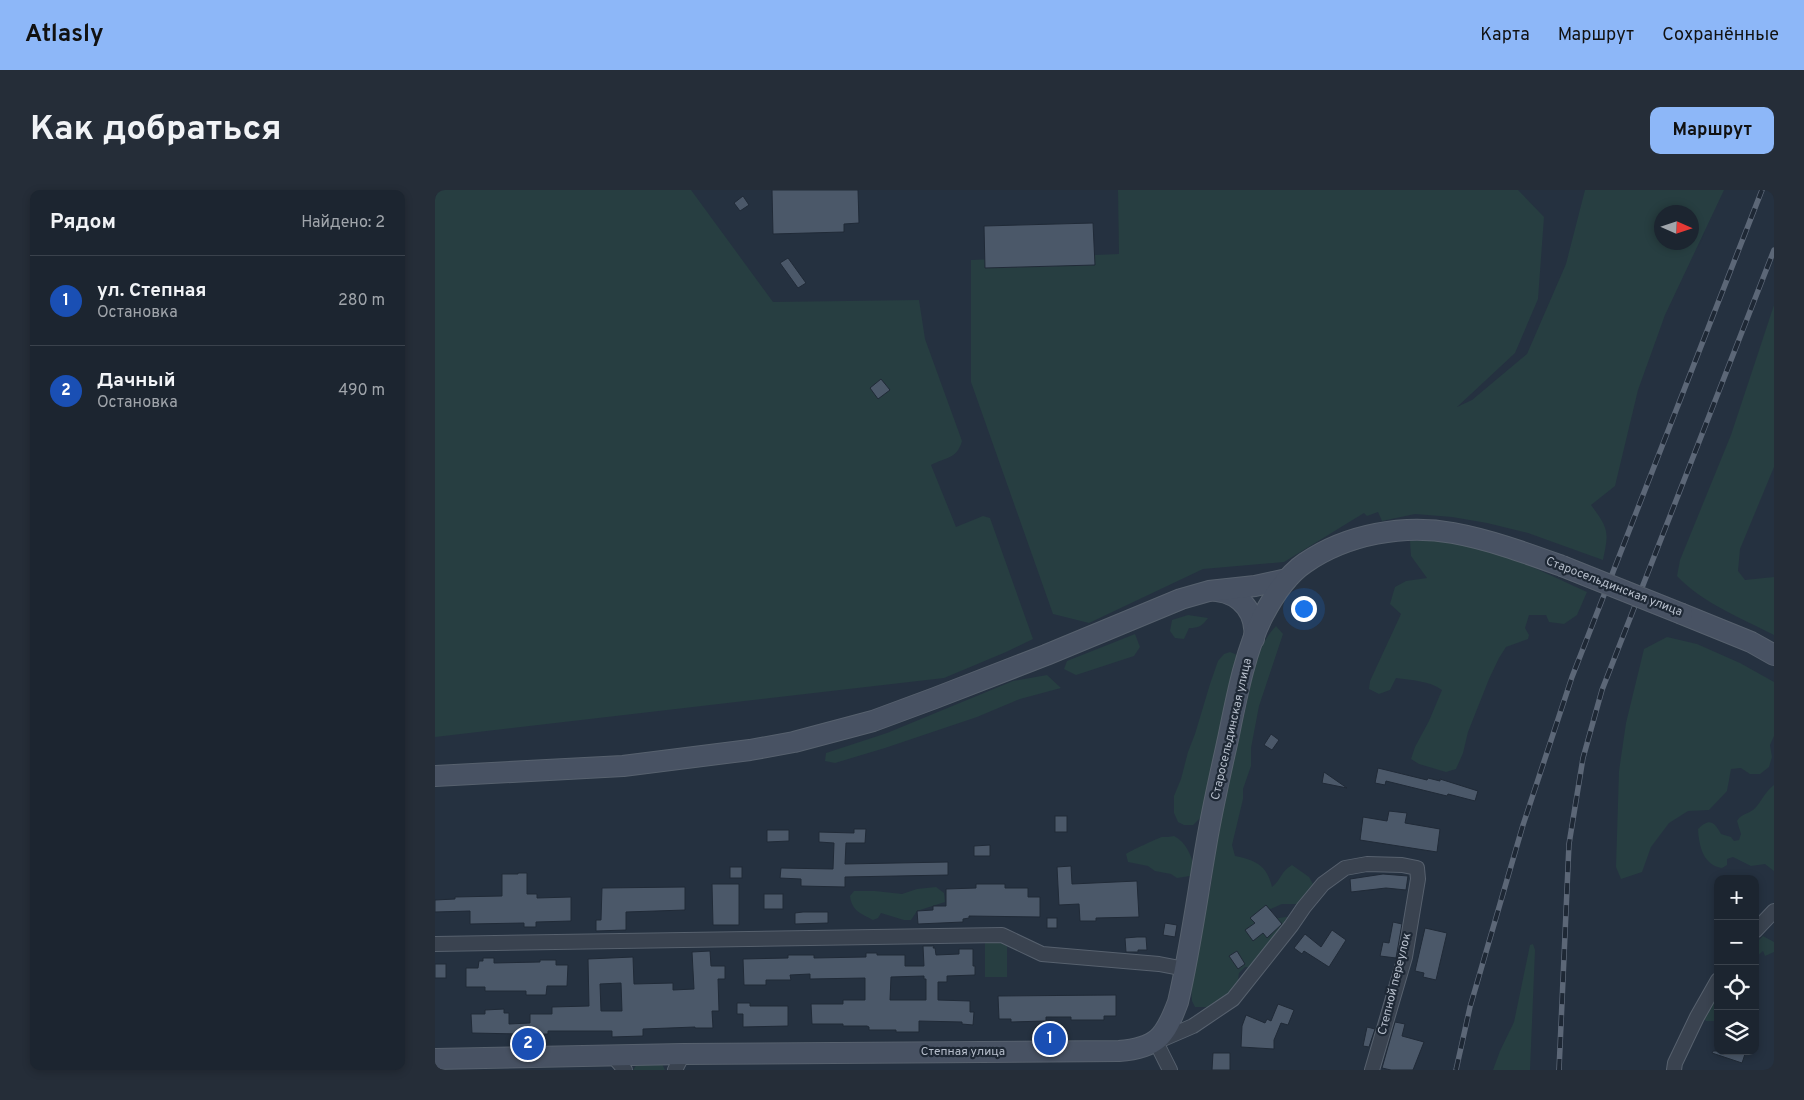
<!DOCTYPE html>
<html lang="ru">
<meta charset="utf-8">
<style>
:root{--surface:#1c2530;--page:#252d38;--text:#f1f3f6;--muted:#a0a5ab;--line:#3a424c;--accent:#8db7f8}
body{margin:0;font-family:Overpass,sans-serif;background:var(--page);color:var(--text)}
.controls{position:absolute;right:15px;bottom:15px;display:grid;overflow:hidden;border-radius:10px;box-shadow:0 2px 8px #0003}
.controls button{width:45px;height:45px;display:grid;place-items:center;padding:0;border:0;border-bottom:1px solid var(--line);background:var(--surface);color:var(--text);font:25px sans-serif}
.compass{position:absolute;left:1219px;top:15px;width:45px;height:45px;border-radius:50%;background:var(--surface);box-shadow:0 2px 8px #0003;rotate:93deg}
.you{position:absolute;left:868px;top:418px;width:18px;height:18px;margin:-12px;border:4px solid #fff;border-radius:50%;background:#1a73e8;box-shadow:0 0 0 8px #1a73e833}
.badge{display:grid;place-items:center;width:32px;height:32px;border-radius:50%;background:var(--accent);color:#fff;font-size:16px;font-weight:700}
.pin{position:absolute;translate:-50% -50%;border:2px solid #fff;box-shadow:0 1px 5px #0006}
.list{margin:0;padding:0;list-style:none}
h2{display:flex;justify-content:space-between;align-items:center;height:65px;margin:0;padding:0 20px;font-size:21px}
h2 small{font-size:16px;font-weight:400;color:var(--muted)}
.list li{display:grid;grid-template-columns:32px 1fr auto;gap:15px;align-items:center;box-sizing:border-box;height:90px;padding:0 20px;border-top:1px solid var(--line)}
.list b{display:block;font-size:19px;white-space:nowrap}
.list p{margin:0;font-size:16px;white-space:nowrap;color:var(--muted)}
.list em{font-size:16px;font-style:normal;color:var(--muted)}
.icon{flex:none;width:28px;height:28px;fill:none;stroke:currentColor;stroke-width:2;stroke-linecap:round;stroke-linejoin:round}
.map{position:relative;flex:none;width:1339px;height:880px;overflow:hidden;border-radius:10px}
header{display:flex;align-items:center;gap:30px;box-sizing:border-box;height:70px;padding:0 25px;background:var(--accent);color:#111}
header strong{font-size:24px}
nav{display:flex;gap:28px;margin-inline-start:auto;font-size:18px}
.intro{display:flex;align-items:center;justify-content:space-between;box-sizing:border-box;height:120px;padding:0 30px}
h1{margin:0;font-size:35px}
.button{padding:12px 22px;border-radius:10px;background:var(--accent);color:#111;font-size:18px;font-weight:700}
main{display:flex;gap:30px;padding:0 30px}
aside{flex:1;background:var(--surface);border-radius:10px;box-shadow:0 2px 8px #0003}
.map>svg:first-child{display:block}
</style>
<header>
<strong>Atlasly</strong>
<nav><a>Карта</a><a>Маршрут</a><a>Сохранённые</a></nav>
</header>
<div class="intro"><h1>Как добраться</h1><a class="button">Маршрут</a></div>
<main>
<aside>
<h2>Рядом<small>Найдено: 2</small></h2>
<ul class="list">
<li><span class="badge" style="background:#1a4fb4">1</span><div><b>ул. Степная</b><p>Остановка</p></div><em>280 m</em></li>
<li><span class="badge" style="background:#1a4fb4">2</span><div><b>Дачный</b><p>Остановка</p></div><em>490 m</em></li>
</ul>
</aside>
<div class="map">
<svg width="1339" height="880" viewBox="0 0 1339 880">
<rect width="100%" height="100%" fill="#253140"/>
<g fill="#273e41" fill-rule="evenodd">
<path d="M0,0H256L338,112L484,110L490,149L527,251C522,269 511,267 496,275L521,337L548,326L555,328L598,449L571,462L509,488L0,547Z"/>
<path d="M683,0H1083L1109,27L1103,109L1080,163L1022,217L1037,210L1092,164L1131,74L1150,0H1289L1230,125L1203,200L1180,296L1156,315C1174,339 1174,342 1168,370L1093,343L1052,333L1017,327L980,324L947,331L943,322L932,326L929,323L849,372L768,379L654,433L618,424L536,192V70L684,64ZM1226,22H1256V52H1226Z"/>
<path d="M1339,115V277L1305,359L1303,381L1310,390L1339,387V445C1308,429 1266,412 1242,386L1245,370L1296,245Z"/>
<path d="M975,351C991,351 1006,350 1022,353C1066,361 1111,383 1152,402L1142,425L1129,434L1114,432L1111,425H1094L1090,438L1094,445L1093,449L1071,457L1064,468L1054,489L1033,542L1028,563L1021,579L1011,582L984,574L976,569L980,557L994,531L1007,500C995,491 976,490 961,488L955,500L944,504L934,499L935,491L966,424L955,414L960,397L971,391L992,388L976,366Z"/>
<path d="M753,425L773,428C767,436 764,438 754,438L749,449L740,448L735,441L737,430Z"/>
<path d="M841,436L848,444L824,516L816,558V576L808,599V609L797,655L800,666C820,670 832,675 837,697C847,689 845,682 857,675L874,687L878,694L864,714H847L833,720L837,729L858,726L819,778L810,777L804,783L802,798L798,799L776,817H760L757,811L756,797L768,716L775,701C783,639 796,578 811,517C817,490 821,456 841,436Z"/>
<polygon points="700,444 705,457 699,466 641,485 629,479 632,471"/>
<polygon points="1232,447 1262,454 1305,473 1339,492 1339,546 1335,555 1337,567 1334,577 1325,584 1315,584 1306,578 1296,579 1292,601 1274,620 1253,621 1234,633 1216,657 1207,682 1186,689 1181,677 1184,581 1191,533 1209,459"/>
<polygon points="795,462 800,464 804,468 767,626 758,635 749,635 743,632 739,623 739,606 746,589 753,562 760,544 775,494 783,471 789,464"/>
<polygon points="612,485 626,498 585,509 542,527 450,558 400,573 390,571 391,563 452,543 578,491"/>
<path d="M1339,595V681L1330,674L1316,676L1298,667L1292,669V675L1287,678C1268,675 1264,656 1263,639C1274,628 1279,631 1286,644L1296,647L1299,651L1304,650L1306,644L1302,631C1306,624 1311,625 1318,620C1325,615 1329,602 1339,595Z"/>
<path d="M739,646C752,653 755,664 760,678L755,686L742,688L736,684L720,681L713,676L693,672L691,664C693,662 723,648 727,647C730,647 735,647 739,646Z"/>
<path d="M501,697L509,703L510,712L482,721L476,730H469L446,723L443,728L438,730C425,723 417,721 415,706L419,701H440L467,704L482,699Z"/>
<polygon points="1328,746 1339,752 1339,762 1330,766 1328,761 1320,768 1320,754"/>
<rect x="550" y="750" width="22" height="37"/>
<polygon points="1098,754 1100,760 1095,880 1058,880 1065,861 1079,832 1095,755"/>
<polygon points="1283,801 1283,825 1280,831 1271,831 1267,826"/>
<polygon points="202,874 227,874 230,880 198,880"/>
</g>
<g fill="#4b5869" stroke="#202a37" fill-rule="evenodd">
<polygon points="337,0 423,0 424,33 409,34 409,42 338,44"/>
<polygon points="308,6 314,15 305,21 299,13"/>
<polygon points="658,33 660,75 550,78 549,36"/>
<polygon points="353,68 371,93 363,98 345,73"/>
<polygon points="446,189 455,200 443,209 435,198"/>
<polygon points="836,544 844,550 837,560 829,555"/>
<polygon points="943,578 992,590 993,588 1005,591 1005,589 1043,601 1040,611 1013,604 1012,606 951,591 950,595 940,593"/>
<polygon points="889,582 912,598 887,593"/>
<polygon points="954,621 972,623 970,633 1005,639 1002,662 925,650 928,627 952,631"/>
<rect x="620" y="626" width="12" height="16"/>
<polygon points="419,639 431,639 430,653 411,653 410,674 513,672 513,685 410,687 410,697 366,696 366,689 345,688 346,678 398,679 399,653 384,652 384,642 419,643"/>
<polygon points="332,640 354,640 354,651 332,652"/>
<polygon points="555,655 555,666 539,666 539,656"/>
<polygon points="636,676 637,694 702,691 704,727 661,728 661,731 645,731 644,714 624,715 622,677"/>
<rect x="295" y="677" width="12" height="11"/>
<polygon points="83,683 92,683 92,704 102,704 102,708 136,707 136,731 101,732 101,737 89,737 89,733 35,734 35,721 0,722 0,710 20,709 20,707 67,706 67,684 83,684"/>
<polygon points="948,684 973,686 971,700 951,698 916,702 915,689"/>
<polygon points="277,694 304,694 304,735 278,735"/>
<polygon points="541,694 570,694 570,698 593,698 593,707 605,707 605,727 534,726 534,728 528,729 528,732 483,734 482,721 498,720 498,716 511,716 511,699 541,698"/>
<polygon points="250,697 250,720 191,722 191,740 161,741 161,730 166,730 167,698"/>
<rect x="329" y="704" width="19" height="15"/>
<polygon points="831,715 847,734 832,748 828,743 818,751 810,740 820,733 815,728"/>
<polygon points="368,722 393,722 393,733 360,734 360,723"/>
<rect x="612" y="728" width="10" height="10"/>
<polygon points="958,732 967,734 961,768 945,766 948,752 954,753"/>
<polygon points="730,733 742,735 740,747 728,745"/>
<polygon points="990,738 1012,743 1001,790 988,787 989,783 980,781"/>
<polygon points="897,740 911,750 894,777 869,761 867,764 859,758 870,744 886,757"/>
<polygon points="702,747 711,747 712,760 703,760 703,762 691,762 690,748"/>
<path d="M488,756H499L498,758H500L501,765L524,764V759H538V776H540V785L512,786V792H503V810L535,811V822H539L538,835L527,834V832L484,831V842H461V840H434V837L432,836H408V834H377L376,814H408V810H430V788L375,789V784L355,785L356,790H331V795H309L308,769L353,768V765H379V768L431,767V763H442V765H470V776H489ZM489,786V789H491V810H455L456,787Z"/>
<path d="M275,761L276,776H290V789H283L284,821H277L278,838H260V837L208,839V846L177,847V841H113V844H85L37,843L36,824H50V820L69,819V823H74V834L95,833V824H117V817L154,816L153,769L198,767L199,794L238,793V800L259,799L257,762ZM186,793L187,821H166L165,794Z"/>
<polygon points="802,761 810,774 803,779 794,766"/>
<polygon points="48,768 59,768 59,773 105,772 105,770 121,770 121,775 133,775 132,796 112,796 111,805 91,805 91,801 50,801 50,797 31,797 31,778 43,778 44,771 48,771"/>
<rect x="0" y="774" width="11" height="14"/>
<polygon points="681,805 681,826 669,826 669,830 636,830 636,827 611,827 611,831 576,832 576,829 564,829 563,806"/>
<polygon points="302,813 315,813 315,816 353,816 353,836 308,837 308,824 302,824"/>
<polygon points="843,814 859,820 853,835 846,833 839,850 839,859 806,857 807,836 811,825 830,833 832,829 836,831"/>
<polygon points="960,832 970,834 967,846 989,852 978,880 956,880 947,878"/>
<polygon points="932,837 940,839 934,857 928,856"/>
<polygon points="1278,861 1311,861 1307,873 1277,863"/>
<polygon points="778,863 795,863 795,880 777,880"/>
</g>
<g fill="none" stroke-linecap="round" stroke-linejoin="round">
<defs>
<g id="street">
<polyline points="1320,741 1339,721"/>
<polyline points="0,754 567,745 607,764 724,774 750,779"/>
<polyline points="178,866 190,880"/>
<polyline points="240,880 248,864"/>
<polyline points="735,880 721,852 758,836 798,809 856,736 869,717 888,694 910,678 932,674 967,675 982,678 983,689 970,767 937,880"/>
<polyline points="1239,880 1240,873 1262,827 1283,790"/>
</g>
<g id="secondary">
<path d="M782,401C807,404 822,424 819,449"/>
<polyline points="1247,424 1316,452 1339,465"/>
<polyline points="0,586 188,576 315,560 359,552 438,531 500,508 611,465 746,409 774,401 820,396 852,389"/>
<path d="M0,869L248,864L684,861C722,858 730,847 743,812C755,761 762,708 771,656C777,620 785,585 793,549C801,510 810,461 828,426C838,407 852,385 870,373C912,344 969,334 1018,343C1056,350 1091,363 1127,376"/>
</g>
</defs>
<use href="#street" stroke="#57616e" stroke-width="16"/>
<use href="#secondary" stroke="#57616e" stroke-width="22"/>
<use href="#street" stroke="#3a4350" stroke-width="14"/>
<use href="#secondary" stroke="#485263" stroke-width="20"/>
<defs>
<g id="rail">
<polyline points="1021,880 1035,817 1088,635 1137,487 1327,0"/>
<polyline points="1124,880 1134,654 1148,568 1167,500 1339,60"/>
</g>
</defs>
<use href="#rail" stroke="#5c6777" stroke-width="5.5"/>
<use href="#rail" stroke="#1e2835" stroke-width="4" stroke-dasharray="11" stroke-linecap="butt"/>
<defs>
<polyline id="secondary-bridge" points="1127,376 1247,424"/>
</defs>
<use href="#secondary-bridge" stroke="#57616e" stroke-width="22" stroke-linecap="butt"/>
<use href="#secondary-bridge" stroke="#485263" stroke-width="20"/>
</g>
<g text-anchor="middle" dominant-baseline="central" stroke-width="4.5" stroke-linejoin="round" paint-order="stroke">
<g font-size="12" fill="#b6becb" stroke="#1e2835">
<text transform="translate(1179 397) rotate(21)">Старосельдинская улица</text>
<text transform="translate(797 539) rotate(-77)">Старосельдинская улица</text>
<text transform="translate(960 794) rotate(-76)">Степной переулок</text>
<text x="528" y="862">Степная улица</text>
</g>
</g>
</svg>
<div class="controls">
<button>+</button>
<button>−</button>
<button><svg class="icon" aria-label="locate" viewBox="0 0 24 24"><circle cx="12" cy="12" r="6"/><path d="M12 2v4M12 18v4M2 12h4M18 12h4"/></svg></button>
<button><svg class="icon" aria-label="layers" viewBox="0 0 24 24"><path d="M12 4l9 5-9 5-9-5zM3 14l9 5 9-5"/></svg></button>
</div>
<svg class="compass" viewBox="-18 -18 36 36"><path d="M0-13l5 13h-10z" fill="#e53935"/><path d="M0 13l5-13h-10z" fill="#a0a5ab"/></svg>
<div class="you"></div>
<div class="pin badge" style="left:615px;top:849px;background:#1a4fb4">1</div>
<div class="pin badge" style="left:93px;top:854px;background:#1a4fb4">2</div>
</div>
</main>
